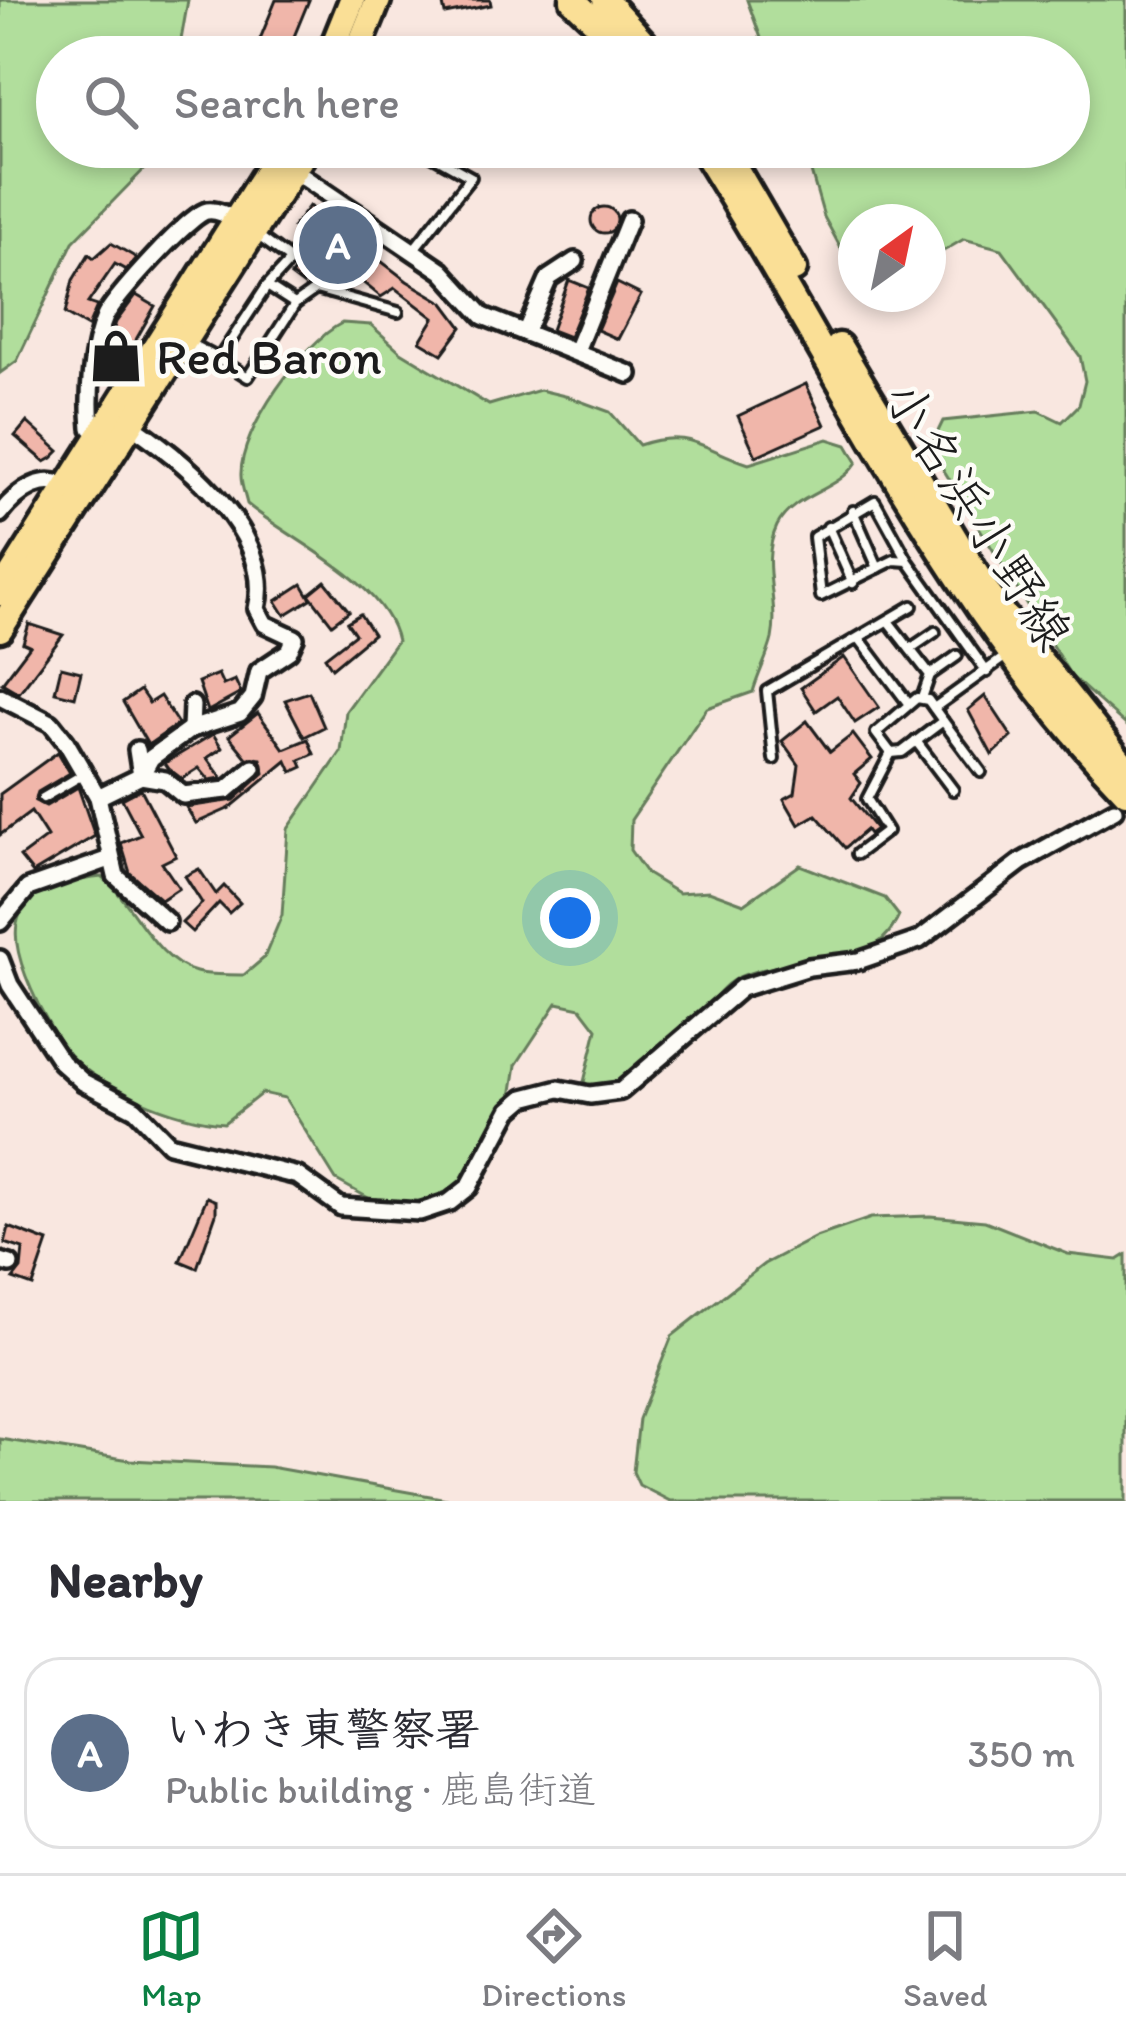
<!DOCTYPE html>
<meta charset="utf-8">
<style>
:root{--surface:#fff;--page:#f2f2f3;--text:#2b2b33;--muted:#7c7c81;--line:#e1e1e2;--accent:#0b8043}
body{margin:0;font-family:Itim,"Klee One",sans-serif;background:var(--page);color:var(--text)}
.compass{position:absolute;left:838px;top:204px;width:108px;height:108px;border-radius:50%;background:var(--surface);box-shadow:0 6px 18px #0003;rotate:33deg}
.you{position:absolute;left:570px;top:918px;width:42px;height:42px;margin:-30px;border:9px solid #fff;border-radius:50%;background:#1a73e8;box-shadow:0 0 0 18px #1a73e833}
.badge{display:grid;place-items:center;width:78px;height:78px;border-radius:50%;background:var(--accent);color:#fff;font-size:39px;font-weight:700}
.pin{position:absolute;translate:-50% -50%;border:6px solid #fff;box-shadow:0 3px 12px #0006}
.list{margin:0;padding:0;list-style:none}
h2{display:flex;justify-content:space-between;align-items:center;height:156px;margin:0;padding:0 48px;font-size:51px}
h2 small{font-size:39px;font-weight:400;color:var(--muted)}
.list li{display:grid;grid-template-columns:78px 1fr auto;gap:36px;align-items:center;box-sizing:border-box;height:192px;margin:0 24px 24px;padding:0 24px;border:3px solid var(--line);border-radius:36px}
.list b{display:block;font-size:45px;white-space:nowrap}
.list p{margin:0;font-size:39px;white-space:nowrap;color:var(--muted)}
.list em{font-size:39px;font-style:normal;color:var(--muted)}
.icon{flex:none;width:66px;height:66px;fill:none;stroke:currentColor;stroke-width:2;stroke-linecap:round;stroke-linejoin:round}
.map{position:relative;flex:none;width:1126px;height:1501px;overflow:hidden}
.search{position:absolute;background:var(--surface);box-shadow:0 6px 18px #0003;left:36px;right:36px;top:36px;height:132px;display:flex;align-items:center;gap:30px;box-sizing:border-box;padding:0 42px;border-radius:66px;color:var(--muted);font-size:45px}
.sheet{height:372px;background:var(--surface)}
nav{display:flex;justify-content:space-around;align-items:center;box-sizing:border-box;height:168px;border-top:3px solid var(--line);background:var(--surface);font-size:33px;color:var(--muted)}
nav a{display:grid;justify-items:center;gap:6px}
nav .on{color:var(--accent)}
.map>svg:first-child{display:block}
</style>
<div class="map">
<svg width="1126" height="1501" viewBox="0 0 1126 1501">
<rect width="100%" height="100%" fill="#f9e7e0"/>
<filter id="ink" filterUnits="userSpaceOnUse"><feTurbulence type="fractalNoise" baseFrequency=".00833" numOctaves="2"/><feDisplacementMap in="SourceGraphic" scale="24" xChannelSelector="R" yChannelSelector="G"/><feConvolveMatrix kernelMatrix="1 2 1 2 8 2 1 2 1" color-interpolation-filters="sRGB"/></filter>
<g filter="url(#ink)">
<g fill="#b1de9c" stroke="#667d5c" stroke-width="3">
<polygon points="0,0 188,0 178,57 57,57 57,147 163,150 73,242 17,361 0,373"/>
<polygon points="747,0 1126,0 1126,725 1071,676 930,448 943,421 1039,411 1062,422 1079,405 1085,381 1080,356 1002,249 964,239 928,260 928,222 856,222 856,276 824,217 804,147 1069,147 1069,57 768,57"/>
<path d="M342,323L371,325L401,352L489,405L540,390L569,397L610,412L639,445C690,428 702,449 749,464L828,439L847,445L857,462C839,491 793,494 777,526C759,564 780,600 772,639C768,656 758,674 753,692L707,708L631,820L630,850L647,874L678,893L709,891L744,904L800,865L885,898L899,916C870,979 799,953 744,975C722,983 712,1002 698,1018C670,1049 635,1084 593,1089L584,1082L597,1029L581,1008L557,1003L516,1065L511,1097L486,1154L463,1186L436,1205L390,1210L336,1180L285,1098L262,1093L224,1123C176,1119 99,1089 67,1052C55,1038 47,1019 38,1004C0,925 6,887 102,877C134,903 155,961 196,972C210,976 229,974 244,975L264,958L282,915L288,829L341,752L346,711L397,641C386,582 291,541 247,504C245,495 241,485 241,476C239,430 304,342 342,323Z"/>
<polygon points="930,1216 985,1221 1068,1254 1118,1260 1126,1255 1126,1501 670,1501 639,1485 633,1472 639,1419 672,1336 764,1264 816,1237 871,1218"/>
<polygon points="0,1439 130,1460 270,1467 458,1501 0,1501"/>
</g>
<g fill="#f0b6aa" stroke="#1c1c1c" stroke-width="3">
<polygon points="276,0 309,0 286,56 258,44"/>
<polygon points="442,0 490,0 491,5 445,14"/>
<polygon points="309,206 407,281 444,303 462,327 442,354 420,341 434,318 395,288 381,297 325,252 314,268 303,271 303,285 291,276 310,250 302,243 307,238 293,227"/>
<circle cx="604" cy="220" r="13"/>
<polygon points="111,243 137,258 126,270 115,264 88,303 97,306 88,327 65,314 73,280 89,254 94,258"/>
<polygon points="569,280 589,288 569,337 551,330"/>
<polygon points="617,283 641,295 618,339 597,330"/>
<polygon points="136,295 155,306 116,375 104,368 108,346 116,322"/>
<polygon points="806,384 825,425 756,456 738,416"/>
<polygon points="27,422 59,451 52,458 45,462 15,436"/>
<polygon points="325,581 349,611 332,624 309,594"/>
<polygon points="302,584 311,599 285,615 276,601"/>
<polygon points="360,614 373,634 332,668 325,657 355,634 347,622"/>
<polygon points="29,624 63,635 19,693 2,683 30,646 23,643"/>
<polygon points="844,657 879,707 855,723 837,696 816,711 801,688"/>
<polygon points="61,667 81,672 75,697 55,692"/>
<polygon points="218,674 223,685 235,680 241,693 208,711 198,682"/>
<polygon points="140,690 149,703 160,696 178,724 148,745 123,702"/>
<polygon points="309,692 324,727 304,737 285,700"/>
<polygon points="985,696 1012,737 992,755 968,710"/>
<polygon points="258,713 284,749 308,739 314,754 300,760 303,767 292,772 287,761 230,808 196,823 186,807 234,800 264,773 261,759 247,758 229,736"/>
<polygon points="807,721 830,752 853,734 872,759 854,774 861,783 851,798 876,829 869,834 866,830 845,848 816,815 799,825 784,799 795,793 799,765 782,741"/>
<polygon points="213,734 222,748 207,758 222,778 209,780 199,768 182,779 169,769 165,763"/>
<polygon points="58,752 70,773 38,792 35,801 46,806 78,787 95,836 33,873 20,857 47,837 31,812 0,835 0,794"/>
<polygon points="141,789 176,856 162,863 179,888 161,900 130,873 121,843 141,835 122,799"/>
<polygon points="199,869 216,894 224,886 240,903 229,913 219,903 192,932 182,923 202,903 185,876"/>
<polygon points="207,1197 216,1201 216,1214 197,1268 180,1261"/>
<polygon points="9,1227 48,1242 33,1286 13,1279 21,1269 23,1249 5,1243"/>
</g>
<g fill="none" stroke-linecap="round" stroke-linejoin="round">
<defs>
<g id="lane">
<polyline points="414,249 471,177 417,147"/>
<polyline points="310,275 316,289 398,312"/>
<polyline points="295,304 316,289"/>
<polyline points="187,342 219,359 267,286 291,260 257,235"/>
<polyline points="219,359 248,377 295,304 267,286"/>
<polyline points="853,511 878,568"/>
<polyline points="828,527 853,583"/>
<polyline points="908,561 875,501 814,537 821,596 894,560 908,561 987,672"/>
<polyline points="888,621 930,675 922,698"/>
<polyline points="859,638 908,703"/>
<polyline points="910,649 935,632"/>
<polyline points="930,675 957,656"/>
<polygon points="917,698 928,700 943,721 902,752 891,753 876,733"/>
<polyline points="934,708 1006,656"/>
<polyline points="943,721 981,772"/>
<polyline points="916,741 953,790"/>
<polyline points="774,759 767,691 912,606"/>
<polyline points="43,798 82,775"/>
<polyline points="857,854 887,831 867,799 891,753"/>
</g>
<g id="street">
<polyline points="293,170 442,271 483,316 629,374"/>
<polyline points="525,333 549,278 575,261"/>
<polyline points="576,351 629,220"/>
<path d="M106,439L91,428C88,394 91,349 105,317C112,300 191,213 207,211C219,209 231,218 241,224"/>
<path d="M0,514C18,491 45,471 71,490"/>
<polyline points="0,697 51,723 66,742 98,797 116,876 167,922"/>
<polyline points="191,729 192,705"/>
<polyline points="137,750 141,776 165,780 183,795 227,790 253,768"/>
<path d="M98,797L141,776L151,758L191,729L240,713L253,697L259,671L289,651L295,638L265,624L257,609C275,535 187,463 133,426"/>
<polyline points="0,922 28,888 110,859"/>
<polyline points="0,959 10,985 61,1062 83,1082 135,1109 169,1144 298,1176 341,1207 420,1212 450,1202 469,1187 510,1110 524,1098 559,1089 590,1095 621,1091 741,988 809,967 858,961 919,940 1021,862 1114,810"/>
<polyline points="0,1261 10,1264"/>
</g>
<g id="primary">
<polyline points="573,0 632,57"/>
<polyline points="605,0 657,57"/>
<polyline points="329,57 352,0"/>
<polyline points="355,57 378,0"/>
<path d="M701,147C839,365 946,604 1126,792"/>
<polyline points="723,147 794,269"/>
<polyline points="839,346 993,602 1126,768"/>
<polyline points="0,593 282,147"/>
<polyline points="0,629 308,147"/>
</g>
</defs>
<use href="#lane" stroke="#1c1c1c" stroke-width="16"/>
<use href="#street" stroke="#1c1c1c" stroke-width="24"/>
<use href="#primary" stroke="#1c1c1c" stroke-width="33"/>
<use href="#lane" stroke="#fdfcf7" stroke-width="8"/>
<use href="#street" stroke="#fdfcf7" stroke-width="15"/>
<use href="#primary" stroke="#fadf96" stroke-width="24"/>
</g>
</g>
<defs>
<symbol id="shop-bare" viewBox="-9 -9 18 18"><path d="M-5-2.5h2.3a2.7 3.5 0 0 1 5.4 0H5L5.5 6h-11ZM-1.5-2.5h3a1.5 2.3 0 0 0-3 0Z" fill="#1c1c1c" stroke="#fdfcf7" stroke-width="2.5" paint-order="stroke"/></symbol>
</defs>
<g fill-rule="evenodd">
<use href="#shop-bare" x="78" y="318" width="76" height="76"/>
</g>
<g text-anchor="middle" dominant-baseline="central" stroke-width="9" stroke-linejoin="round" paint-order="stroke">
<g font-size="51" fill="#1c1c1c" stroke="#fdfcf7" text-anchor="start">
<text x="156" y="356">Red Baron</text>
</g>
<g font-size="51" fill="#1c1c1c" stroke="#fdfcf7">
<text transform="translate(978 515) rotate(58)">小名浜小野線</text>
</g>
</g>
</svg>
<svg class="compass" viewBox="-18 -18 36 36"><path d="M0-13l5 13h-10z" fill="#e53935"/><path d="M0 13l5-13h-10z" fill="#7c7c81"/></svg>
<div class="you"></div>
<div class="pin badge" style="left:338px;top:245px;background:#5c6f8a">A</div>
<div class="search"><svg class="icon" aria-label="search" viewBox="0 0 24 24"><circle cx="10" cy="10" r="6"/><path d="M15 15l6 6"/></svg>Search here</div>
</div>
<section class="sheet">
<h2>Nearby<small></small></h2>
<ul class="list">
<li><span class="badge" style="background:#5c6f8a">A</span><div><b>いわき東警察署</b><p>Public building · 鹿島街道</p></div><em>350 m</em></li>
</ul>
</section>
<nav>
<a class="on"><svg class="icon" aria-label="map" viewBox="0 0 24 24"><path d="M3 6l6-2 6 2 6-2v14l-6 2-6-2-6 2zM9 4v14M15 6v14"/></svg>Map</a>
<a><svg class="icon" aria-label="directions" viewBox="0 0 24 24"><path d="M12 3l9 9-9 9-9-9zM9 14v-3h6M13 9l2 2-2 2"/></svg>Directions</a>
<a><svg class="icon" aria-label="saved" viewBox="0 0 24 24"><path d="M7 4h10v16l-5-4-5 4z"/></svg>Saved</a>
</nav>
